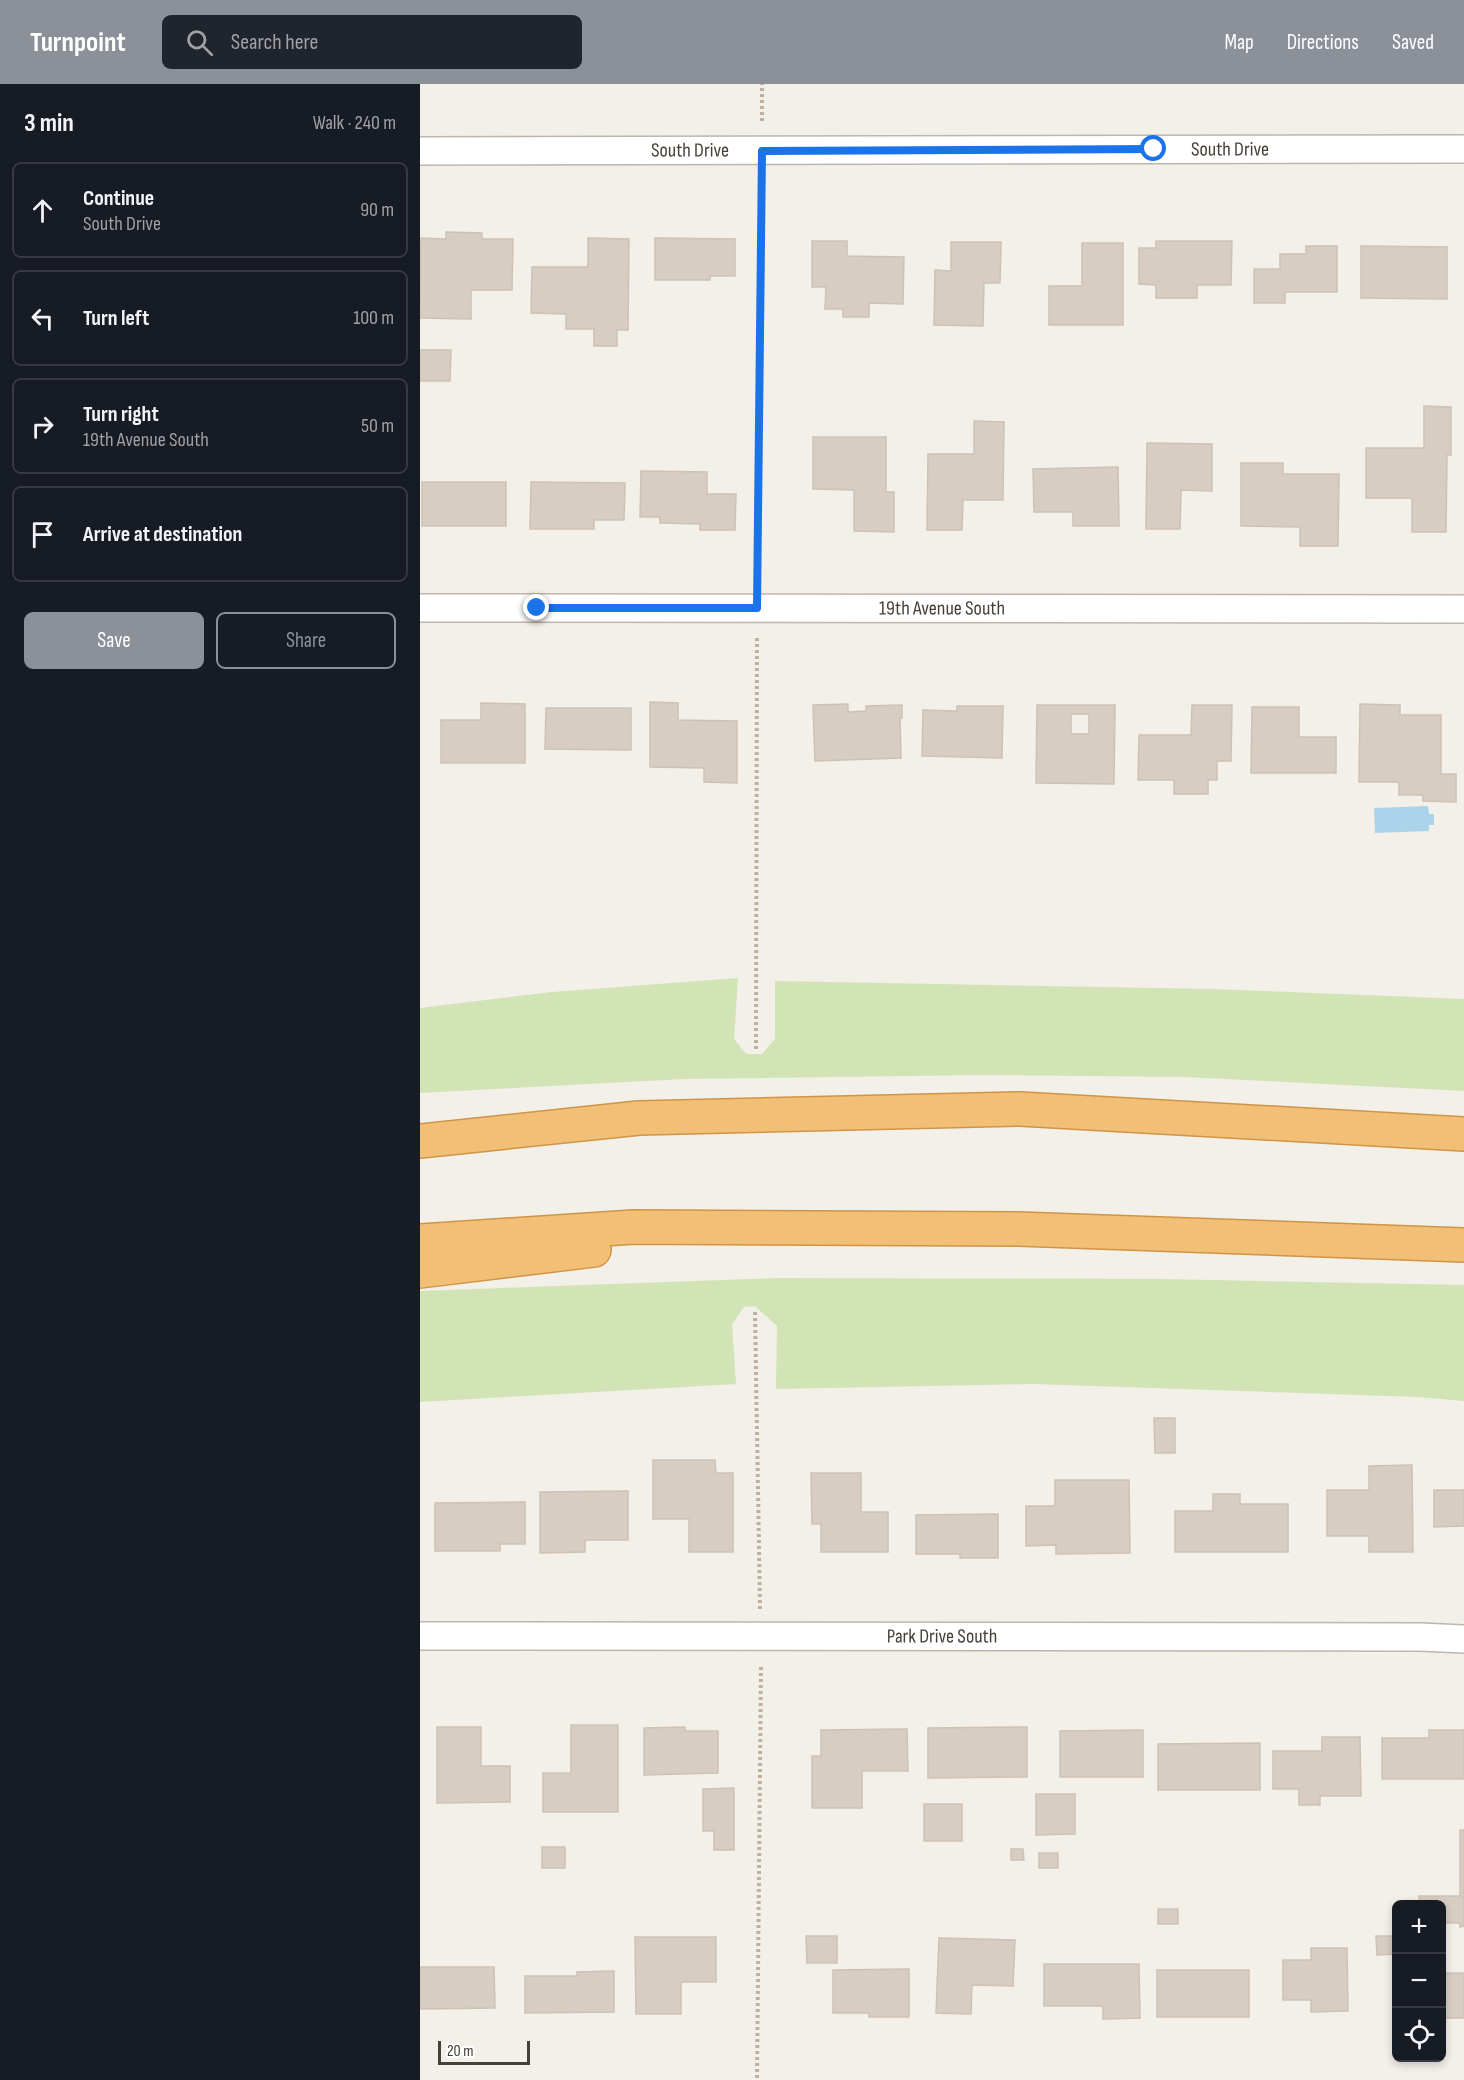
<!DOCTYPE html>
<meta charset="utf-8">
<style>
:root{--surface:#171b24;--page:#20242c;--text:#f1f3f6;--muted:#9ea1a6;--line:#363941;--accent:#8c9099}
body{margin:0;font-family:"Sofia Sans Condensed",sans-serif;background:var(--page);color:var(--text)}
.controls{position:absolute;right:18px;bottom:18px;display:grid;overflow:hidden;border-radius:9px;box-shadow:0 3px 9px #0003}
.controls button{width:54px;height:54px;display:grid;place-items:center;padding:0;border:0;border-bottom:2px solid var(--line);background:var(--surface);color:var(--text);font:30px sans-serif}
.scale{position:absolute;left:18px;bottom:15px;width:92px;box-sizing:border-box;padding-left:6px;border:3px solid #464038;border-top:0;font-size:16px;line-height:21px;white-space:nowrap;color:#464038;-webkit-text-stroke:4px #fff;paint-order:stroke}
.stop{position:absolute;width:18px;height:18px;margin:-14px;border:4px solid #1a73e8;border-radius:50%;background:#fff}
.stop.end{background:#1a73e8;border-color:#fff;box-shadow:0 2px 6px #0008}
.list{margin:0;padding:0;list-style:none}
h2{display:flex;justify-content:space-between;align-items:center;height:78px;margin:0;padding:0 24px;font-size:26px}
h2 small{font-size:20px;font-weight:400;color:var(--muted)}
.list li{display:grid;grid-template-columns:39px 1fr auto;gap:18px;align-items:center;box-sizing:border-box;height:96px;margin:0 12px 12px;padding:0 12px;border:2px solid var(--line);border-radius:9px}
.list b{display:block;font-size:22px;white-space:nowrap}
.list p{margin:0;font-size:20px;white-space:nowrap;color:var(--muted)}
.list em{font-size:20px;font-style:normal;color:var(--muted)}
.actions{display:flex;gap:12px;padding:18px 24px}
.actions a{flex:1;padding:14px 0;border:2px solid var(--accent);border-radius:9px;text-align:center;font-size:21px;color:var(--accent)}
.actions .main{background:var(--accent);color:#fff}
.icon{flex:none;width:33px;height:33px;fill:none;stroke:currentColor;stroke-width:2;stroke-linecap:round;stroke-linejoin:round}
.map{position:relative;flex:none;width:1044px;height:1996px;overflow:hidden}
header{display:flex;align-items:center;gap:36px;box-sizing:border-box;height:84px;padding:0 30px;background:var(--accent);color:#fff}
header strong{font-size:28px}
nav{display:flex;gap:33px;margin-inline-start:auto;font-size:21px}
.search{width:420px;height:54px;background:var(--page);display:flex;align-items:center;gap:15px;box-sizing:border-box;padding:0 21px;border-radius:9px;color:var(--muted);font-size:22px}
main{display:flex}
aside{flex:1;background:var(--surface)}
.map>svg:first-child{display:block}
</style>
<header>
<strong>Turnpoint</strong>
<div class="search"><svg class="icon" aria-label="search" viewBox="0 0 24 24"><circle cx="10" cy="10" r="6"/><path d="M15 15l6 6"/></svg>Search here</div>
<nav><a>Map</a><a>Directions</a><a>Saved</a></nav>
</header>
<main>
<aside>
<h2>3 min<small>Walk · 240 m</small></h2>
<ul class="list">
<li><svg class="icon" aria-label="ahead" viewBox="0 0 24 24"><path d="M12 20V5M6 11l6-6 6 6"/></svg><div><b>Continue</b><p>South Drive</p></div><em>90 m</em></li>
<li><svg class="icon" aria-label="left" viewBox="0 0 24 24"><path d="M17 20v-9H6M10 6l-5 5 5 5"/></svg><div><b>Turn left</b></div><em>100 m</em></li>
<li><svg class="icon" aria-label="right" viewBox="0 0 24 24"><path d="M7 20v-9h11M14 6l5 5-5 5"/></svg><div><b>Turn right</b><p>19th Avenue South</p></div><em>50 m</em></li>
<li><svg class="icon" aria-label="arrive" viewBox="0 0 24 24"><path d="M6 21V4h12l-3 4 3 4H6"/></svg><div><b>Arrive at destination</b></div></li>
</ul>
<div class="actions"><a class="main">Save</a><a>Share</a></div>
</aside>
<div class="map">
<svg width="1044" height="1996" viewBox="0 0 1044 1996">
<rect width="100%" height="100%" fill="#f3efe9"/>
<g fill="#d2e3b5">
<polygon points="318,894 314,955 326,970 342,970 355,955 355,897 793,905 1044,915 1044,1007 765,993 560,991 264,995 0,1009 0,924 132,908"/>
<polygon points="358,1194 742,1195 1044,1201 1044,1317 998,1313 615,1300 356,1305 357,1242 335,1222 324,1223 312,1240 316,1300 0,1318 0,1207"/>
</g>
<polygon fill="#abd4ea" points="1008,722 1009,730 1014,730 1014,741 1009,741 1009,747 955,749 954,724"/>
<g fill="#d7cdc2" stroke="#cec2b3" stroke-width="1.5" fill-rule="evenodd">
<polygon points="26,148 62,149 62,155 93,155 92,206 51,206 51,235 0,234 1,154 26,155"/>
<polygon points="168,154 209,155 208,246 197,246 197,262 174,262 174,245 146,245 146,230 111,229 112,183 168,183"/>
<polygon points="235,154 315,155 315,192 290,192 290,196 235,196"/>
<polygon points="392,157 427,157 427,172 484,173 483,220 449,219 449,233 423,233 423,225 405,225 406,203 392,203"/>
<polygon points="736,157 812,157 811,201 777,201 777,214 736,214 736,201 719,200 719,164 736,164"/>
<polygon points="531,158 581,158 580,199 564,199 563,242 514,241 515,186 531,187"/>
<polygon points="662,159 703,159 703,241 629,241 629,202 662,202"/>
<polygon points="886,162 917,162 917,208 865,208 865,219 834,219 834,185 860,185 860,170 886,170"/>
<polygon points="941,162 1027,163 1027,215 941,214"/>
<polygon points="0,266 31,266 30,297 0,297"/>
<polygon points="1004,322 1031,323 1031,371 1027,371 1026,448 992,448 992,414 946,414 946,364 1004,364"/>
<polygon points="554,337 584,338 583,416 543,416 542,446 507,446 508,370 554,370"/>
<polygon points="393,353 466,353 466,408 474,408 474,448 434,447 434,406 393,405"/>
<polygon points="727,359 792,360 792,407 761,406 760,445 726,445"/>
<polygon points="821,379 863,379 863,390 919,390 918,462 880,462 880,443 821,442"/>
<polygon points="698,383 699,442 653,442 653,428 614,428 613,385"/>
<polygon points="221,387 287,388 287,410 316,410 315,446 280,446 280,440 240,439 240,433 220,433"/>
<rect x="2" y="398" width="84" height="44"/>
<polygon points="111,398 205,399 204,436 174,436 174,445 110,445"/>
<polygon points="230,618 258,619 258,636 317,637 317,699 284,698 284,684 230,683"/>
<polygon points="61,619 105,620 105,679 21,679 21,636 61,636"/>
<polygon points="428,620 428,628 446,627 446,622 482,621 482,634 480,634 481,674 395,677 393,621"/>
<polygon points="940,620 980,621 980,631 1021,631 1021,690 1036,690 1036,718 1003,717 1003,711 979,711 979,698 939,698"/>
<path d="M617,621H695L694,700L616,699ZM651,630H669V650H651Z"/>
<polygon points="772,621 812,621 811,677 797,677 797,696 788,696 788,710 754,710 754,696 718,696 719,651 771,651"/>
<polygon points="537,622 583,622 582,674 502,672 503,626 537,627"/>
<polygon points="832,623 879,623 879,653 916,653 916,689 831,689"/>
<polygon points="126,624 211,624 211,666 125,665"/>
<polygon points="734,1334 755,1334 755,1369 735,1369"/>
<polygon points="233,1376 295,1376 296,1389 313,1389 313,1468 269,1468 269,1435 233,1435"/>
<polygon points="992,1381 993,1468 949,1468 949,1452 907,1452 907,1406 949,1406 949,1382"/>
<polygon points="391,1389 441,1389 441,1428 468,1428 468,1468 401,1468 401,1440 392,1440"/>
<polygon points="635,1396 709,1396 710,1469 636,1470 636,1461 606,1462 606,1422 635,1422"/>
<polygon points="1014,1406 1044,1406 1044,1442 1014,1443"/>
<polygon points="208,1407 208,1456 165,1456 165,1468 120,1469 120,1408"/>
<polygon points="793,1410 820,1410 820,1420 868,1420 868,1468 755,1468 755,1427 793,1427"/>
<polygon points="105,1418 105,1460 80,1460 80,1467 15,1467 15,1419"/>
<polygon points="578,1430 578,1474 540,1474 540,1470 496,1470 496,1431"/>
<polygon points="151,1641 198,1641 198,1728 123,1728 123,1689 151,1689"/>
<polygon points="17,1643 61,1643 61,1682 90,1682 90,1718 17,1719"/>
<polygon points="265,1643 265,1647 298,1647 298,1689 224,1691 224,1644"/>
<polygon points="607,1643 607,1693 508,1694 508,1644"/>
<polygon points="487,1645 488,1687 442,1687 442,1724 392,1724 392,1672 401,1672 401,1646"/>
<polygon points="723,1646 723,1693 640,1693 640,1647"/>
<polygon points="1009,1646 1044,1646 1044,1695 962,1695 962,1654 1009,1654"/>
<polygon points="902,1653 940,1653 941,1712 900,1712 900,1721 879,1721 879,1705 853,1705 853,1667 902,1667"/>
<polygon points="840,1659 840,1706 738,1706 738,1660"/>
<polygon points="314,1704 314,1766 294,1766 294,1747 283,1747 283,1705"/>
<polygon points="616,1710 655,1710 655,1750 616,1751"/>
<rect x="504" y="1720" width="38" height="37"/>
<polygon points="1040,1746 1044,1746 1044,1842 1040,1843 1040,1839 1022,1839 1022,1820 999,1820 999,1812 1040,1812"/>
<rect x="122" y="1763" width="23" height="21"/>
<polygon points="591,1765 603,1765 604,1776 591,1776"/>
<rect x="619" y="1769" width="19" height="15"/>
<rect x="738" y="1825" width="20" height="15"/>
<polygon points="386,1852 417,1852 417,1879 387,1879"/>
<polygon points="956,1852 976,1852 976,1870 957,1871"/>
<polygon points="215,1853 296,1853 296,1898 261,1898 261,1930 216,1930"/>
<polygon points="519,1854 595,1856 593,1902 552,1901 551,1930 516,1929"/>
<polygon points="891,1864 927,1864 928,1927 891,1928 891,1916 863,1916 863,1876 891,1876"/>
<polygon points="624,1880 719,1880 720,1934 683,1935 683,1922 624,1922"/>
<polygon points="0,1883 74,1883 75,1924 0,1925"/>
<polygon points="489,1885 489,1933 449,1933 449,1929 413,1929 413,1886"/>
<rect x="737" y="1886" width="92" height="47"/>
<polygon points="194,1887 194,1928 105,1929 105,1892 157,1892 157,1888"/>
<rect x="1022" y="1889" width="22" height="45"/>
</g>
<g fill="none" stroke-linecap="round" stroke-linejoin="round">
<defs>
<g id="minor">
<path id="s1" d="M0,67L1044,65"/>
<path id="s2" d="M0,524L1044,525"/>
<path id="s3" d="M0,1552L1000,1553L1044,1555"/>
</g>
<g id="motorway">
<polyline points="0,1057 219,1034 600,1025 1044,1050"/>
<polyline points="0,1157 214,1143 598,1145 1044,1161"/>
<polyline points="0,1187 174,1166"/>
</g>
</defs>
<use href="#minor" stroke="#beb6ac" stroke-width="30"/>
<use href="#motorway" stroke="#d09446" stroke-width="36"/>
<g stroke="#beb19f" stroke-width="4" stroke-dasharray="3 3" stroke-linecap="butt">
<polyline points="342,37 342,0"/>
<polyline points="337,496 342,96"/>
<polyline points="336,965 337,552"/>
<polyline points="335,1228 340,1525"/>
<polyline points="337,1994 341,1581"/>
</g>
<use href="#minor" stroke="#fff" stroke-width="27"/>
<use href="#motorway" stroke="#f1c076" stroke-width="33"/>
</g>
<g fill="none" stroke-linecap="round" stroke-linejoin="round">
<polyline stroke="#1a73e8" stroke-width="8" points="117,524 337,524 342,67 734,65"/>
</g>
<g text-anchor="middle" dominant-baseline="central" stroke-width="4.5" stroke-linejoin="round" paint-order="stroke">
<g font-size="20" fill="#464038" stroke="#fff">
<text stroke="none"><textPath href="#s1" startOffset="810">South Drive</textPath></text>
<text stroke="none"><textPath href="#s1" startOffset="270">South Drive</textPath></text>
<text stroke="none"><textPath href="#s2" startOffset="522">19th Avenue South</textPath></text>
<text stroke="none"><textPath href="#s3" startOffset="522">Park Drive South</textPath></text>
</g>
</g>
</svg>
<div class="controls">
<button>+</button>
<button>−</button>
<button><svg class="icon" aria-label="locate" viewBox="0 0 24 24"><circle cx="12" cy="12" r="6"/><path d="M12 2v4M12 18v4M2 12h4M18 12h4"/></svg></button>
</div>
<div class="scale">20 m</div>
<div class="stop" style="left:734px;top:65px"></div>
<div class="stop end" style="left:117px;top:524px"></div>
</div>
</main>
